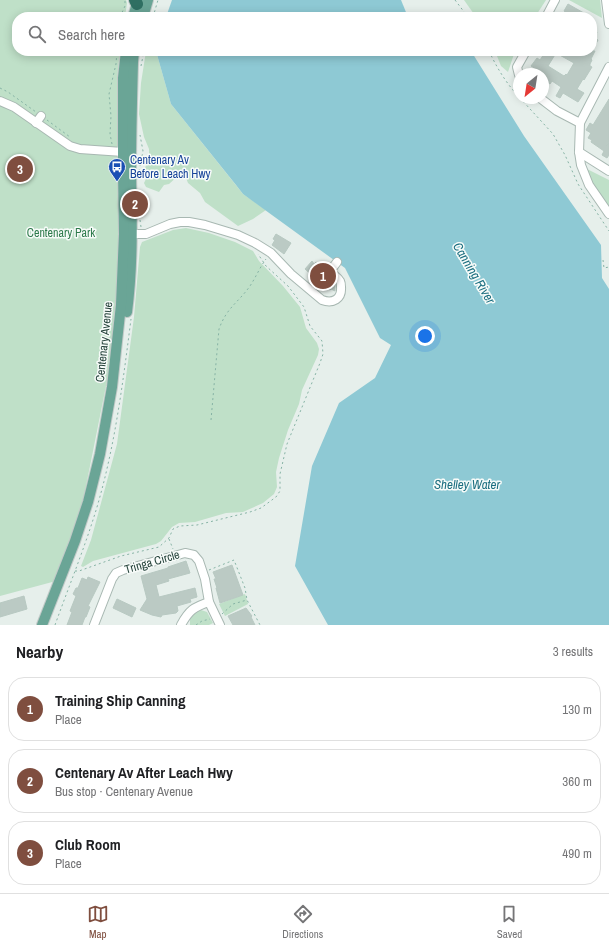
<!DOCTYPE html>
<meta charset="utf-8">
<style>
:root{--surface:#fff;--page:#f2f2f2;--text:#202124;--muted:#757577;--line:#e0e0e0;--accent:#7f4e3f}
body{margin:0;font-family:"Archivo Narrow",sans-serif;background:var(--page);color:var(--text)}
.compass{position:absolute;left:513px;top:68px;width:36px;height:36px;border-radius:50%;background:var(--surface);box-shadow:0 2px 10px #0003;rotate:210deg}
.you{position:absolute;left:425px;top:336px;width:14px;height:14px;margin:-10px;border:3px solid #fff;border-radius:50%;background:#1a73e8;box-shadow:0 0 0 6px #1a73e833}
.badge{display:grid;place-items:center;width:26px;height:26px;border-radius:50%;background:var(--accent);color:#fff;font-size:13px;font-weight:700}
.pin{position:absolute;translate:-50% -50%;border:2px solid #fff;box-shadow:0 1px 4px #0006}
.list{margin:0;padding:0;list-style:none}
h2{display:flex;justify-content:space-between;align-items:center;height:52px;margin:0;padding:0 16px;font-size:17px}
h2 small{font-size:13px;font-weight:400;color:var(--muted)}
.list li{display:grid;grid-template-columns:26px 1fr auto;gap:12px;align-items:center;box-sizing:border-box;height:64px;margin:0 8px 8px;padding:0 8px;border:1px solid var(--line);border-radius:16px}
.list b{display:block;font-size:15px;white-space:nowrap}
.list p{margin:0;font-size:13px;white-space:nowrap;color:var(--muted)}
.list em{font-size:13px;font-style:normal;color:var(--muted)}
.icon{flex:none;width:22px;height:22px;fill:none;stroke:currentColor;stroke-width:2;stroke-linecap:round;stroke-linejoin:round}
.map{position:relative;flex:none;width:609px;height:625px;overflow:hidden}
.search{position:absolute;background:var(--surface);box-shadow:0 2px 10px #0003;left:12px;right:12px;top:12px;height:44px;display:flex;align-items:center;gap:10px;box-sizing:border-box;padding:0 14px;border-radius:16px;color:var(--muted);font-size:15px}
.sheet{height:268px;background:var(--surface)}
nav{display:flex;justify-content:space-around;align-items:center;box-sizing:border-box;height:56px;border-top:1px solid var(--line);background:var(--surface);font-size:11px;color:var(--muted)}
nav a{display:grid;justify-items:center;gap:2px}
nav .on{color:var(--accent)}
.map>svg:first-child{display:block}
</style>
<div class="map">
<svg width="609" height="625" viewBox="0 0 609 625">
<rect width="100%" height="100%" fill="#e6efeb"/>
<g fill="#bfe0c8">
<polygon points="0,0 126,0 127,3 125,17 17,17 17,51 120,51 117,79 121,234 113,351 80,516 56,581 0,596"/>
<polygon points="464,0 546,0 535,17 476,17"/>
<polygon points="569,0 600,0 602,18"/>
<polygon points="146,51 156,51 171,104 243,194 266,210 253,219 238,226 205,202 200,193 188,183 186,178 179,175 169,184 164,185 159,192 146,187 144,183 146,179 144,172 149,155 149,149 144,137 139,114 141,83"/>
<polygon points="495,51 515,51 508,72 501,66"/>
<path d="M587,169L609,180V207C602,197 587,180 587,169Z"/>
<polygon points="186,228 209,233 235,242 253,251 259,261 283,286 300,307 306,328 317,343 319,349 318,355 302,390 299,404 288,430 279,458 276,472 277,487 274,494 263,503 243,512 226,513 195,522 179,523 172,527 161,541 156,544 93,561 83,567 81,566 91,540 117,444 134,317 140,247 142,242 173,230"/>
<polygon points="245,594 248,604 225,616 219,604"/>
<polygon points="201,610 207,612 213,623 209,625 190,625 190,617 198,611"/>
</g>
<g fill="#8ec9d4">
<polygon points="172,0 401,0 408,17 166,17"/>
<polygon points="156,51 471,51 524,136 601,245 602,278 609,289 609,625 328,625 295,566 312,466 339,403 375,378 391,345 380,338 345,268 243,194 236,185 171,104"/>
</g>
<g fill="#bbcac4" stroke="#b8c9c2" fill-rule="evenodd">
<polygon points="568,4 575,8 591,17 564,17 567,13 564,11"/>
<path d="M592,29L597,32L594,38L598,40L592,51H595L591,59L592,60L590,64V66L592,67L584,80L583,79L577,89L584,93L578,102L563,93L560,98L556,96L561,87L552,81L550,84L543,79V74L537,71L538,70L531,66L537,58L540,60L546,51H592ZM556,53L574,63L567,75L566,74L564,76L548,66Z"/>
<polygon points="609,99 609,142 606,146 609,143 609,155 607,158 602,155 604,151 591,142 592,140 588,138 591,133 586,130 590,123 593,125"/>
<polygon points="17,161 29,169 23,177 11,169"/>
<polygon points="276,234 291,243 284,254 272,245 275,240 273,239"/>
<polygon points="312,261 314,264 316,262 323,268 327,275 335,283 335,291 331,289 330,290 319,281 315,285 310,282 314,277 305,269"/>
<polygon points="186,561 190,573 168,579 169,581 156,585 159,597 195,588 197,597 190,599 191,602 177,606 178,611 176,613 162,615 161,617 152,615 140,610 147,599 141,576 168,568 168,567"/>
<polygon points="232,565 243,595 220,603 216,588 217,588 214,579 216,579 213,572"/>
<polygon points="88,577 100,582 88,606 90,607 86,617 85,617 82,625 67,625 72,612 70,611 76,596 73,594 76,588 78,588 82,578 87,580"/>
<polygon points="24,596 27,609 0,617 0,603"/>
<polygon points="117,599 136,608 132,617 113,608"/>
<polygon points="246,608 252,616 251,617 255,625 233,625 228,616"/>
</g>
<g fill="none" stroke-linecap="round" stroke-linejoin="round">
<defs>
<g id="minor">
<polyline points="606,0 609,24"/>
<polyline points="546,17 555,0"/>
<polyline points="609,67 580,123 579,152 581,165 589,185 609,214"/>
<polyline points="519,75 517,67 526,51"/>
<polyline points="540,98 557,111 580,123"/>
<polyline points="0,101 14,107 70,146 80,149 123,152"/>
<polyline points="36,123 41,116"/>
<polyline points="579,152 609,171"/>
<path d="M127,234H146L170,224L180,222H189L205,225L238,235L255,243L271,253L291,274L322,300C333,304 342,299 341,287C341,285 341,283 340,281C338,277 333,275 331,272V270L337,262"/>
<polyline points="94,625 112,579 116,573 123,570 185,553 194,555 199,561 205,579 209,602 220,625"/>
<path d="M181,625C189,610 194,607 209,602"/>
</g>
<g id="major">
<polyline points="133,17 138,0"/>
<polyline points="143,17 148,0"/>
<path d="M127,312C133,266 132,219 131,172C131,136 132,99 133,62L134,51"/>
<polyline points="42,625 75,541 88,502 100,454 112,387 121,305 124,234 123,170 123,78 126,51"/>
</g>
<polyline id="highway" points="135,0 137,4"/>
</defs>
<use href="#minor" stroke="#a8b8b2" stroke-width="10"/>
<use href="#major" stroke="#c2cac8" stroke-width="12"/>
<use href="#highway" stroke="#c2cac8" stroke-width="14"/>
<g stroke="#86b3a5" stroke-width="1" stroke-dasharray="2 3" stroke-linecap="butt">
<polyline points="455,0 468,17"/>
<polyline points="120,17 125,6 125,0"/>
<polyline points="153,17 158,0"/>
<path d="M489,51C497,68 506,83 519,97"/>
<polyline points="141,66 144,51"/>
<polyline points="0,88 8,92 36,112"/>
<polyline points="520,98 553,134 565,155 578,184 609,231"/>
<polyline points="47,120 70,137"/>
<polyline points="112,144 110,134 111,116 109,94 116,64 117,51"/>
<polyline points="139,171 143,151 140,135"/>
<polyline points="140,220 141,227"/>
<polyline points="603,260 604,268 609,267"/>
<path d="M211,420L219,329C227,307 238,303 250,286C256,277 260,267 266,259"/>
<polyline points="169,539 173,549"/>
<polyline points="209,570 234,560 245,588 247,600 260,625"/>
<polyline points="75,571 79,571 121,556 159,547 169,538 173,529 180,526 197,525 250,512 261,508 276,497 280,491 280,474 287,444 320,363 323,354 322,341 310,326 304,307 288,286 266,266 258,254"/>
<polyline points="222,614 233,604 247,600"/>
<path d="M55,625C69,586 85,547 97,507C115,446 123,382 131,319"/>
<polyline points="196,625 202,621 210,619"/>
</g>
<use href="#minor" stroke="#fff" stroke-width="8"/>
<use href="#major" stroke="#6aa596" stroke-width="10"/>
<use href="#highway" stroke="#2f6f62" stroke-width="12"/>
</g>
<defs>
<symbol id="bus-pin" viewBox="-11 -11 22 30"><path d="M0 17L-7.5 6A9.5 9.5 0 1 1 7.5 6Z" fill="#1a4fb4" stroke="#f7fbf9"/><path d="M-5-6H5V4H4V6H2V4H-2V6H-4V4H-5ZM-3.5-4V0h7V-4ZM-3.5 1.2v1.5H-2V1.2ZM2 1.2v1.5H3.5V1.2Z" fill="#fff"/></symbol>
</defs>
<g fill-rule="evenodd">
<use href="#bus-pin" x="107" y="157" width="20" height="27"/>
</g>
<g text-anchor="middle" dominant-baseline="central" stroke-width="3" stroke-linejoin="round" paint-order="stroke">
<g font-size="12" fill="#164399" stroke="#f7fbf9" text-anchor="start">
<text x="130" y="160">Centenary Av<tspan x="130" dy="14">Before Leach Hwy</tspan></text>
</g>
<g font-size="12" fill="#2d7a4b" stroke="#f7fbf9">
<text x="61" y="233">Centenary Park</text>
</g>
<g font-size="12" fill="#24423a" stroke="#f7fbf9">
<text transform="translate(104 342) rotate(-84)">Centenary Avenue</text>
<text transform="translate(152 562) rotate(-16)">Tringa Circle</text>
</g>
<g font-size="13" font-style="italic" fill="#1c6f80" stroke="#f7fbf9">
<text transform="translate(474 273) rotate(59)">Canning River</text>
<text x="467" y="484">Shelley Water</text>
</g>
</g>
</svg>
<svg class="compass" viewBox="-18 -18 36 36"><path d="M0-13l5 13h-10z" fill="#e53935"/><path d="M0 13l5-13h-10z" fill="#757577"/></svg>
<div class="you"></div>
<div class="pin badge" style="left:323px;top:276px">1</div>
<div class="pin badge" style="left:135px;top:204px">2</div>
<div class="pin badge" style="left:20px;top:169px">3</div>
<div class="search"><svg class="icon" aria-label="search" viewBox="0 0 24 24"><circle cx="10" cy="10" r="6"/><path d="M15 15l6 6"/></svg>Search here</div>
</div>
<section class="sheet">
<h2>Nearby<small>3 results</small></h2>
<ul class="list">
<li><span class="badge">1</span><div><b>Training Ship Canning</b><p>Place</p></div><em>130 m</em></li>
<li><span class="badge">2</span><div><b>Centenary Av After Leach Hwy</b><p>Bus stop · Centenary Avenue</p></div><em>360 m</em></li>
<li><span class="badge">3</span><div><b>Club Room</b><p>Place</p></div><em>490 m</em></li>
</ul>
</section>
<nav>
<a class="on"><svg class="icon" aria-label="map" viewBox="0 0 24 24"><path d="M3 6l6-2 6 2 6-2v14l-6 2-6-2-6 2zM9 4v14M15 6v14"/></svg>Map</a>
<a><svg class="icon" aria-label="directions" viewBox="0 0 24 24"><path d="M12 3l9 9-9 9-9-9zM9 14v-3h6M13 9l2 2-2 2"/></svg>Directions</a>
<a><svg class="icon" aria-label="saved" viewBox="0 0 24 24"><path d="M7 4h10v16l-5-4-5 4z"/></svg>Saved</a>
</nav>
